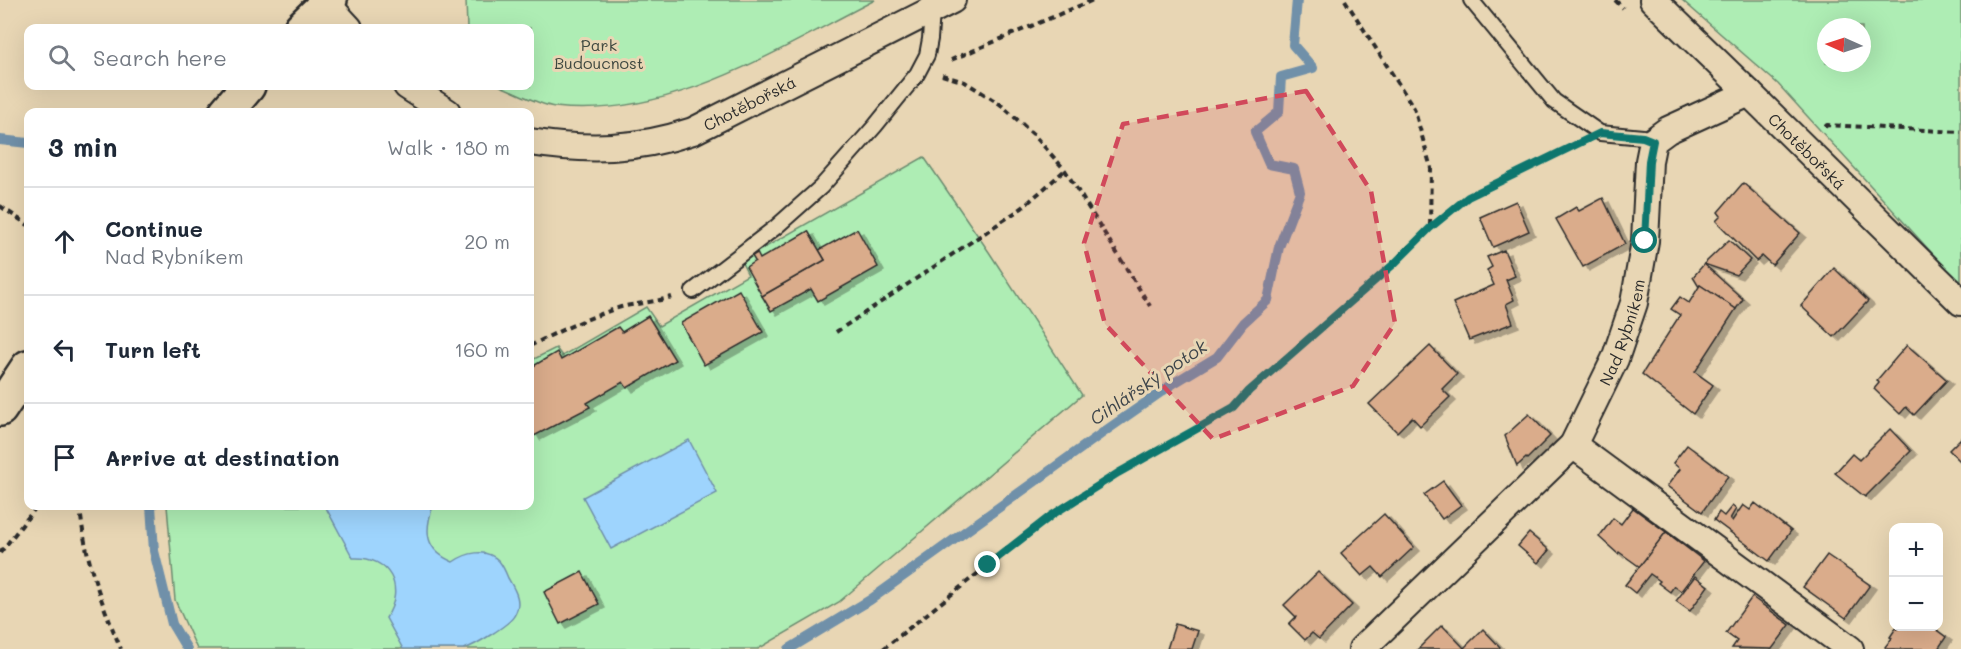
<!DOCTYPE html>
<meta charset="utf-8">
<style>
:root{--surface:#fff;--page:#f6f6f7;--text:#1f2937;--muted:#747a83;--line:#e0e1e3}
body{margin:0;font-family:Mali,sans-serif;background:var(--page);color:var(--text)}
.controls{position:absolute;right:18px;bottom:18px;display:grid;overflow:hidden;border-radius:12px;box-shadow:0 6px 24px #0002}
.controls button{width:54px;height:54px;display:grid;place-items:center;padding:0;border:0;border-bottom:2px solid var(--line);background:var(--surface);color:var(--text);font:30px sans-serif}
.compass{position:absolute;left:1817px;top:18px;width:54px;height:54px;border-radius:50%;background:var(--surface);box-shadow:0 6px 24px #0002;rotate:273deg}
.stop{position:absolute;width:18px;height:18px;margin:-14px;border:4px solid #0f766e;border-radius:50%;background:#fff}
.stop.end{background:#0f766e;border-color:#fff;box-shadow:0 2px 6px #0008}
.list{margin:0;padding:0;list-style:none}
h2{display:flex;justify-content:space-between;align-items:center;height:78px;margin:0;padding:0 24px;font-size:26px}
h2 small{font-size:20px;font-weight:400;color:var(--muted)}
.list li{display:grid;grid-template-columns:39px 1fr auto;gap:18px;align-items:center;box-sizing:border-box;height:108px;padding:0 24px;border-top:2px solid var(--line)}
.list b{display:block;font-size:22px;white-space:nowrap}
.list p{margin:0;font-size:20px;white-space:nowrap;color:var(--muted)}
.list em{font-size:20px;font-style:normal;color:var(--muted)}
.icon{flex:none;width:33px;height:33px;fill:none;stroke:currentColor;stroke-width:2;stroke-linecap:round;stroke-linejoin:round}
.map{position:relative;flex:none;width:1961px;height:649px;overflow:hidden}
.search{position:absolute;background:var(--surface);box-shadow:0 6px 24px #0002;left:24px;top:24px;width:510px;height:66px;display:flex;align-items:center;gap:15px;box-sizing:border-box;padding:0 21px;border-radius:12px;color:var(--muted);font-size:22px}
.panel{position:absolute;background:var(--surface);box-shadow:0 6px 24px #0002;left:24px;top:108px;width:510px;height:402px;border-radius:12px}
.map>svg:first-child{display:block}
</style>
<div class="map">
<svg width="1961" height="649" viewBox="0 0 1961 649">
<defs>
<filter id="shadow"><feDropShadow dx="6" dy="4" stdDeviation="0" flood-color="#0004"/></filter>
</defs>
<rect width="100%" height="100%" fill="#e8d6b4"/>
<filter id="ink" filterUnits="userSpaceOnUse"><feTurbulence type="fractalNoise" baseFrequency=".0167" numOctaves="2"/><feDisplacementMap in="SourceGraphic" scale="12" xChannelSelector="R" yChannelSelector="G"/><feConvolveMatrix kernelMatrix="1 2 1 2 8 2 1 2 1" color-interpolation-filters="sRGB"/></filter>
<g filter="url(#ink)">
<g fill="#aeedb4" stroke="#6c8c70" stroke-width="1.5" fill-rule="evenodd">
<path d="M466,0H875C776,50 670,120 555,107C539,105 516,92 500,86H530V28H467Z"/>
<path d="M1682,0H1961V285L1778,84ZM1826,27H1862V63H1826Z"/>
<polygon points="924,157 989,252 1082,395 839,602 758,649 197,649 175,600 167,506 530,506 530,361 556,348 562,356 646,307 659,326 748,275 741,261"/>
</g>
<g fill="#9ed4fd" stroke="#7090a9" stroke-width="1.5">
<polygon points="689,440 717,493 611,549 583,497"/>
<path d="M325,506H433C424,532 425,550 453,562C466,553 486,547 499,561C503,566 506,573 508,578C515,590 523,602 514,616C509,625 474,646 464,649C453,649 417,649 403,649L386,618C406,588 390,556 353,558Z"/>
</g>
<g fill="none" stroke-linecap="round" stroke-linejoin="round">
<g stroke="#7090a9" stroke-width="10">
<polyline points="0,140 28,143"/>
<polyline points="151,506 154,551 172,624 187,649"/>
<polyline points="789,649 870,600 1108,429 1174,383 1217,357 1243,323 1268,300 1279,247 1300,192 1294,169 1269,164 1255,132 1279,112 1281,77 1313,68 1293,45 1297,0"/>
</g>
</g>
<g fill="#daac8b" stroke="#2b2b2b" stroke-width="1.5" filter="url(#shadow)">
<polygon points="1743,183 1800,233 1772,265 1762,256 1756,261 1716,221 1721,216 1718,212"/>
<polygon points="1603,198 1625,244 1583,267 1556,219 1576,207 1579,211"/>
<polygon points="1516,201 1529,231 1493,247 1480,217"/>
<polygon points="857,229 878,267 818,301 811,289 771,311 762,296 825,260 819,250"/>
<polygon points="808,231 825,260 762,296 746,267 755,261 752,256 757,253 760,259"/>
<polygon points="1729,240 1750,260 1736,275 1704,264"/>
<polygon points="1504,250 1515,276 1506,280 1514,300 1506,304 1513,323 1469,340 1453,303 1494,285 1487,270 1492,267 1487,257"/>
<polygon points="1704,264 1743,299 1736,309 1700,285 1699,287 1693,277"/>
<polygon points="1834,268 1868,301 1834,337 1801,306"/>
<polygon points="1700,285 1736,309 1695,372 1713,385 1693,414 1642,374 1680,315 1671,309 1680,297 1689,303"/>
<polygon points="739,290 763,332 704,365 681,323"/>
<polygon points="648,316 675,360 627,388 623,382 587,403 590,407 534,436 530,429 530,368 557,352 561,360 618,327 622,332"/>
<polygon points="1907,345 1947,380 1914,415 1906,407 1900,414 1874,389 1879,383 1877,380"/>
<polygon points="1430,346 1457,374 1442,389 1450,397 1420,426 1412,417 1397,432 1369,404"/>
<polygon points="1529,414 1550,436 1527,459 1526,458 1517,466 1505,436"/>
<polygon points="1890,429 1911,451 1865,497 1835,473 1852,454 1859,460"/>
<polygon points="1961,438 1961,462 1949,450"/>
<polygon points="1687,445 1728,476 1702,512 1667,486 1680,469 1673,463"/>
<polygon points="1443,481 1461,505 1442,519 1424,495"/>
<polygon points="1755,503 1791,531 1769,561 1714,520 1719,512 1724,516 1732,506 1736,509 1730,519 1732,521 1743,505 1750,510"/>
<polygon points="1633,508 1666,532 1640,567 1619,552 1618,554 1599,537 1613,518 1621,524"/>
<polygon points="1384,514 1414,547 1382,577 1373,567 1362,576 1341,553"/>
<polygon points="1666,532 1704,561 1681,591 1674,586 1670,592 1658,583 1660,581 1650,574 1635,593 1625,585"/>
<polygon points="1529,533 1549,550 1538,563 1518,546"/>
<polygon points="1827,555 1870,585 1846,618 1803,587"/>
<polygon points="582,572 599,604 560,624 544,592"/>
<polygon points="1318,572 1352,605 1319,639 1312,633 1305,640 1289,624 1296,617 1284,605"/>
<polygon points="1695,576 1708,586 1690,611 1676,601"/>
<polygon points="1752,597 1790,625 1772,649 1732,648 1737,641 1726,633"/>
<polygon points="1175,624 1198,631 1192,649 1167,649"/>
<polygon points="1442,625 1464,648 1483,629 1500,647 1498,649 1418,649"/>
<polygon points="1901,626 1931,626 1946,637 1938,649 1887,649 1885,647 1892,638 1890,637 1896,628 1898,629"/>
</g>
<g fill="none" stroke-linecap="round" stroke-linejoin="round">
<defs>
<g id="service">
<polyline points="1471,0 1554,101 1600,133 1643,137 1653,141"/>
<polyline points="693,291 776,227 821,187 875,126 917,74 927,55 930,39 932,11"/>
</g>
<g id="minor">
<path id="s1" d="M1653,0L1749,93L1961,302"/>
<polyline points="326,3 349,28"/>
<polyline points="407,86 447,112"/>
<path id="s2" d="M530,142C588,151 636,150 693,131L952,0"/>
<polyline points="1573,445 1850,649"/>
<path id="s3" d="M1362,649L1573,445L1615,359L1634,303L1645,241L1649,161L1653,141L1668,130L1749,93"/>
</g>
<g id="primary">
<polyline points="301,28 330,0"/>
<polyline points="226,112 248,86"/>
<polyline points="0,409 28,367"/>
</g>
</defs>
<use href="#service" stroke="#2b2b2b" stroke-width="18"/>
<use href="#minor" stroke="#2b2b2b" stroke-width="30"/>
<use href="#primary" stroke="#2b2b2b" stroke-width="38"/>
<g stroke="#2b2b2b" stroke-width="4" stroke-dasharray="6 4.5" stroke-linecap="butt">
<polyline points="1345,0 1414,108 1431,168 1430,227"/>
<polyline points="1615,0 1623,8"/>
<polyline points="951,60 1093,0"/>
<polyline points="942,75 965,82 1000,104 1033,134 1065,170 1150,306"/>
<polyline points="1825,127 1827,125 1961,132"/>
<polyline points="0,206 28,225"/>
<polyline points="836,332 1022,208 1065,170"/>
<path d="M530,346C558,331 590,317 621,307C638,303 656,302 672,297"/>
<path d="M80,506C84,557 101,602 121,649"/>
<polyline points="0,553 37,506"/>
<polyline points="883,649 1051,515 1118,473 1234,408 1249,391 1394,263 1430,228 1468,197 1575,145"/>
</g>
<use href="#service" stroke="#e8d6b4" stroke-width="14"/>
<use href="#minor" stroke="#e8d6b4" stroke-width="26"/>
<use href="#primary" stroke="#e8d6b4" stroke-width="33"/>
</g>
</g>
<g fill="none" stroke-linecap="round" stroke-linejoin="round" filter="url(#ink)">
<polyline stroke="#0f766e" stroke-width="8" points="988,565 1052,515 1118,473 1234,408 1249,391 1395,263 1430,228 1468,197 1600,133 1643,137 1653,141 1649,161 1645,241"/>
</g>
<path fill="#d1495b" fill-opacity="0.2" stroke="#d1495b" stroke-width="4.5" stroke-dasharray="12 8" stroke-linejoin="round" d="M1306,91L1371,191L1395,323L1353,386L1213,439L1105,324L1084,243L1123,124Z"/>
<g text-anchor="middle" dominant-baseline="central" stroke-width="6" stroke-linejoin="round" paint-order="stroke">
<g font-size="16" fill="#3f4840" stroke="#e8d6b4">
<text x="599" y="44">Park<tspan x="599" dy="18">Budoucnost</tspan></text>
</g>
<g font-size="16" fill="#2b2b2b" stroke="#e8d6b4">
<text stroke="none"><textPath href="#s2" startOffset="228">Chotěbořská</textPath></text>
<text stroke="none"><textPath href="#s1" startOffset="216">Chotěbořská</textPath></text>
<text stroke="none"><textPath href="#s3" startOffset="417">Nad Rybníkem</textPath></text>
</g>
<g font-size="18" font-style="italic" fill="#3c444a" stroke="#e8d6b4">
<text transform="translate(1148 382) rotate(-34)">Cihlářský potok</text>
</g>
</g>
</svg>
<div class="controls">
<button>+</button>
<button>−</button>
</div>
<svg class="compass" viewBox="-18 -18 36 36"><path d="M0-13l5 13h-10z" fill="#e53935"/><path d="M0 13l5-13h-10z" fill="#747a83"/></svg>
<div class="stop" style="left:1645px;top:241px"></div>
<div class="stop end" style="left:988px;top:565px"></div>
<div class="search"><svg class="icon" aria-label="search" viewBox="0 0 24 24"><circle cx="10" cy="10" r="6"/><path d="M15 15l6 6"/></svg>Search here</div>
<section class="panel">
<h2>3 min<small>Walk · 180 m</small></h2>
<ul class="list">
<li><svg class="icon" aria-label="ahead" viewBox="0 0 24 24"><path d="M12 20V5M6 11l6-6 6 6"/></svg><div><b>Continue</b><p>Nad Rybníkem</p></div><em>20 m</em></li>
<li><svg class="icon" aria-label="left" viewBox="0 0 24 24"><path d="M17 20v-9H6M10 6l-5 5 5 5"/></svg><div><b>Turn left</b></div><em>160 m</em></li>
<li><svg class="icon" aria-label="arrive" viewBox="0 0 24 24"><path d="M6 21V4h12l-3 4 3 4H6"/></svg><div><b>Arrive at destination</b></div></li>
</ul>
</section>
</div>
